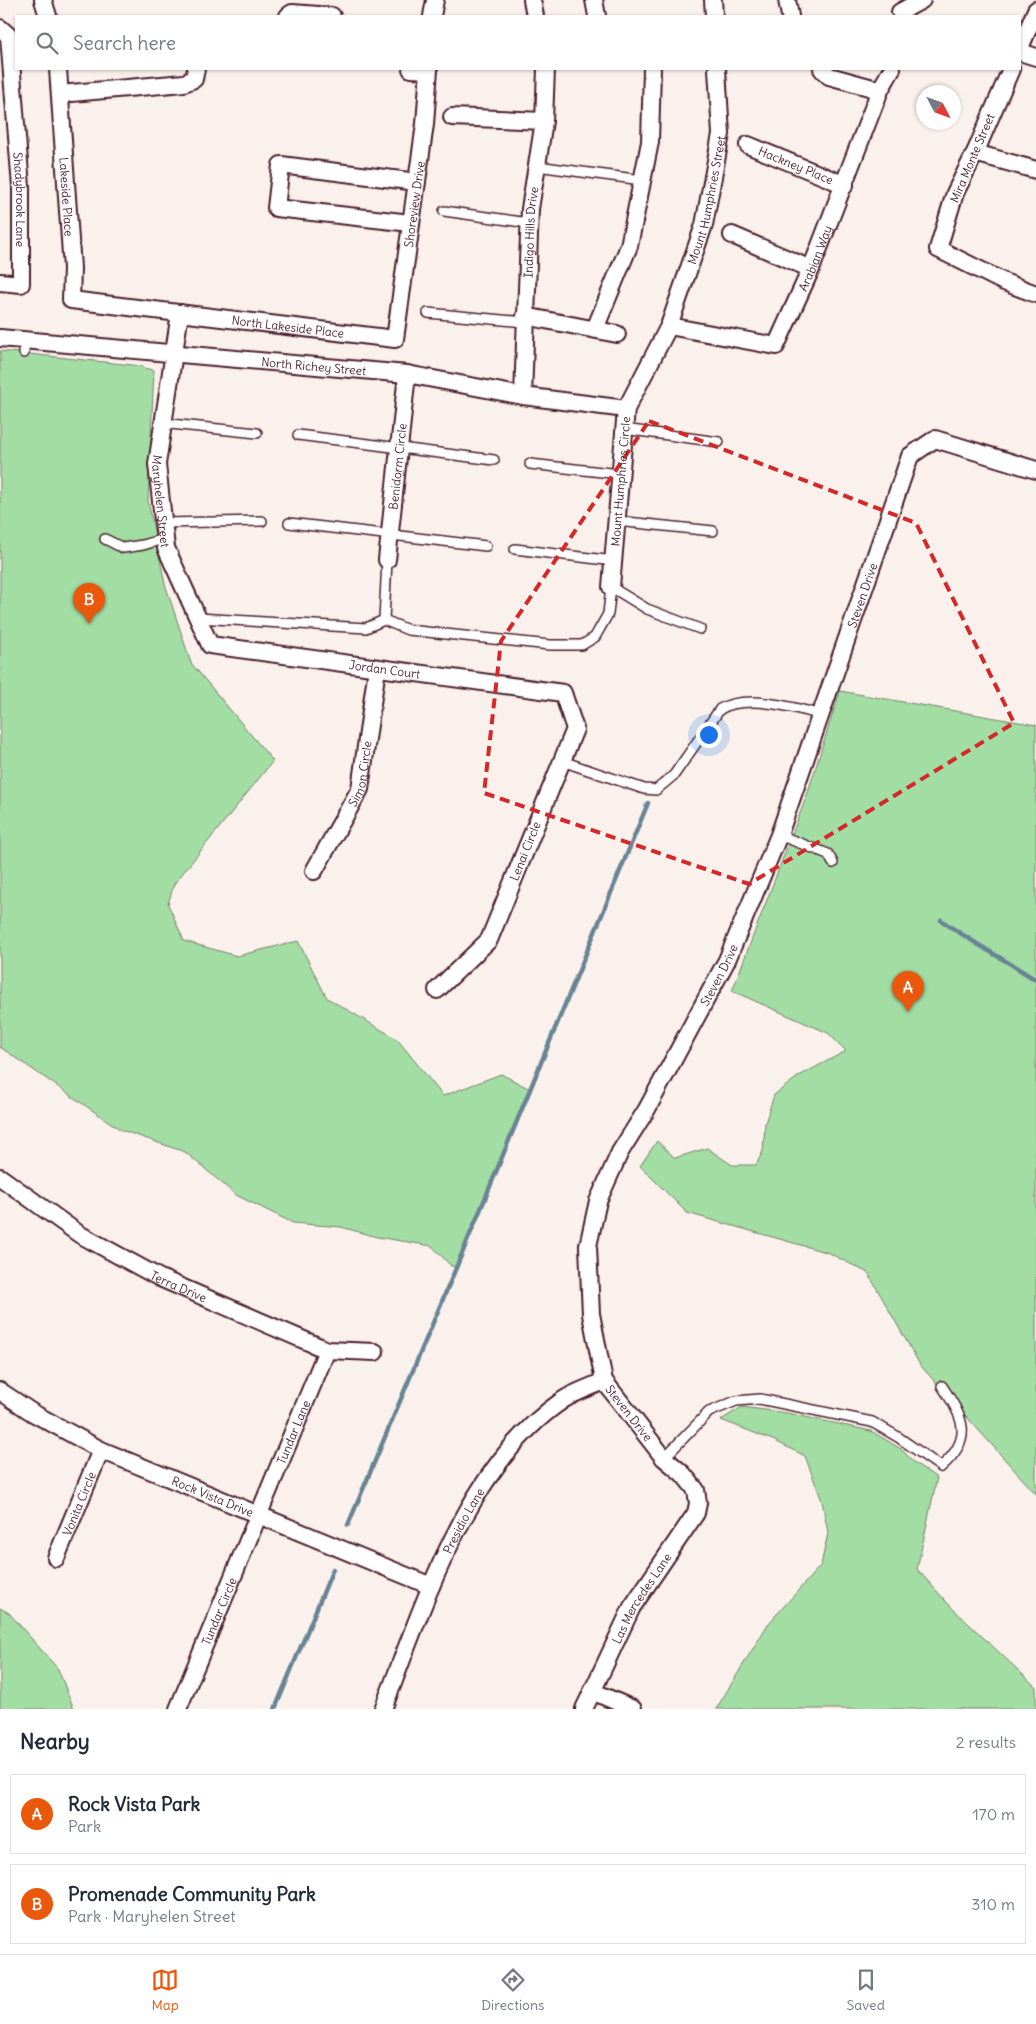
<!DOCTYPE html>
<meta charset="utf-8">
<style>
:root{--surface:#fff;--page:#f6f6f7;--text:#1f2937;--muted:#747a83;--line:#e0e1e3;--accent:#ea580c}
body{margin:0;font-family:Delius,sans-serif;background:var(--page);color:var(--text)}
.compass{position:absolute;left:916px;top:85px;width:45px;height:45px;border-radius:50%;background:var(--surface);box-shadow:0 1px 4px #0004;rotate:131deg}
.you{position:absolute;left:708px;top:734px;width:18px;height:18px;margin:-12px;border:4px solid #fff;border-radius:50%;background:#1a73e8;box-shadow:0 0 0 8px #1a73e833}
.badge{display:grid;place-items:center;width:32px;height:32px;border-radius:50%;background:var(--accent);color:#fff;font-size:16px;font-weight:700}
.pin{position:absolute;translate:-50% -41px;filter:drop-shadow(0 1px 2px #0008)}
.pin::after{content:'';position:absolute;top:26px;width:18px;height:15px;background:inherit;clip-path:polygon(0 0,100% 0,50% 100%)}
.list{margin:0;padding:0;list-style:none}
h2{display:flex;justify-content:space-between;align-items:center;height:65px;margin:0;padding:0 20px;font-size:21px}
h2 small{font-size:16px;font-weight:400;color:var(--muted)}
.list li{display:grid;grid-template-columns:32px 1fr auto;gap:15px;align-items:center;box-sizing:border-box;height:80px;margin:0 10px 10px;padding:0 10px;border:1px solid var(--line);border-radius:0px}
.list b{display:block;font-size:19px;white-space:nowrap}
.list p{margin:0;font-size:16px;white-space:nowrap;color:var(--muted)}
.list em{font-size:16px;font-style:normal;color:var(--muted)}
.icon{flex:none;width:28px;height:28px;fill:none;stroke:currentColor;stroke-width:2;stroke-linecap:round;stroke-linejoin:round}
.map{position:relative;flex:none;width:1036px;height:1709px;overflow:hidden}
.search{position:absolute;background:var(--surface);box-shadow:0 1px 4px #0004;left:15px;right:15px;top:15px;height:55px;display:flex;align-items:center;gap:12px;box-sizing:border-box;padding:0 18px;border-radius:0px;color:var(--muted);font-size:19px}
.sheet{height:245px;background:var(--surface)}
nav{display:flex;justify-content:space-around;align-items:center;box-sizing:border-box;height:70px;border-top:1px solid var(--line);background:var(--surface);font-size:14px;color:var(--muted)}
nav a{display:grid;justify-items:center;gap:2px}
nav .on{color:var(--accent)}
.map>svg:first-child{display:block}
</style>
<div class="map">
<svg width="1036" height="1709" viewBox="0 0 1036 1709">
<rect width="100%" height="100%" fill="#fbf1ec"/>
<filter id="ink" filterUnits="userSpaceOnUse"><feTurbulence type="fractalNoise" baseFrequency=".02" numOctaves="2"/><feDisplacementMap in="SourceGraphic" scale="10" xChannelSelector="R" yChannelSelector="G"/><feConvolveMatrix kernelMatrix="1 2 1 2 8 2 1 2 1" color-interpolation-filters="sRGB"/></filter>
<g filter="url(#ink)">
<g fill="#a2dda4" stroke="#767e68">
<polygon points="0,351 142,366 143,368 154,370 148,501 165,584 191,663 273,761 174,884 168,904 184,941 237,956 298,941 327,998 397,1039 443,1096 501,1074 530,1089 457,1267 451,1266 432,1246 377,1237 341,1227 293,1223 236,1195 185,1152 121,1130 0,1047"/>
<polygon points="840,691 1036,725 1036,1494 920,1365 868,1273 829,1253 687,1213 640,1166 657,1141 675,1158 707,1148 732,1165 756,1165 763,1151 765,1123 774,1095 799,1076 846,1051 828,1033 732,991 807,795"/>
<polygon points="742,1407 787,1413 871,1431 901,1449 915,1463 937,1478 917,1569 953,1609 1036,1687 1036,1709 716,1709 768,1624 821,1565 828,1533 822,1501 805,1456 775,1441 721,1420"/>
<polygon points="0,1608 9,1613 58,1669 74,1709 0,1709"/>
</g>
<g fill="none" stroke-linecap="round" stroke-linejoin="round">
<g stroke="#678494" stroke-width="4.5">
<path d="M941,920C971,942 1004,959 1036,980"/>
<polyline points="348,1525 482,1206 648,803"/>
<polyline points="275,1709 333,1569"/>
</g>
<defs>
<g id="lane">
<polyline points="537,166 642,180"/>
<polyline points="444,211 529,223"/>
<polyline points="428,313 525,322"/>
<polyline points="24,341 24,353"/>
<polyline points="161,423 257,433"/>
<polyline points="624,429 719,442"/>
<polyline points="298,435 494,460"/>
<polyline points="530,464 620,474"/>
<polyline points="617,521 713,531"/>
<polyline points="165,523 262,521"/>
<polyline points="289,523 486,546"/>
<polyline points="105,539 123,548 143,545 167,538"/>
<polyline points="515,549 614,561"/>
<polyline points="198,618 366,628 384,620 387,560"/>
<polyline points="384,620 408,630 550,645 582,645 595,637 608,614 611,587 647,609 700,629"/>
<path d="M562,761L644,789L656,790L674,775L720,709C746,694 794,707 821,715"/>
<polyline points="779,835 828,854 833,863"/>
<path d="M664,1458L709,1412L736,1401L760,1399L872,1422L898,1437L941,1467C974,1438 964,1419 942,1386"/>
</g>
<g id="street">
<polyline points="43,0 48,16"/>
<polyline points="532,0 535,16"/>
<polyline points="594,0 597,16"/>
<polyline points="713,0 714,16"/>
<polyline points="787,0 790,16"/>
<polyline points="900,12 922,0"/>
<polyline points="288,16 292,13 332,16"/>
<polyline points="432,16 435,0"/>
<path id="s1" d="M0,28L9,36L21,187V284L0,282"/>
<polyline points="1020,48 1036,10"/>
<polyline points="1020,52 1036,57"/>
<path id="s2" d="M58,69L72,268L71,300L395,339L425,124L429,69"/>
<polyline points="411,69 429,70"/>
<polyline points="822,69 829,76 880,90"/>
<polyline points="1011,69 975,153 955,193 938,249 1004,282 1036,294"/>
<polyline points="60,94 184,83 194,79 196,69"/>
<polyline points="452,117 544,121"/>
<path id="s3" d="M748,145L845,185"/>
<polyline points="975,153 1036,170"/>
<polyline points="411,223 276,208 281,165 417,182"/>
<polyline points="732,235 811,269"/>
<path id="s4" d="M180,313L157,464L166,548L210,645L563,693L575,729L489,940L437,990"/>
<polyline points="525,316 617,334"/>
<path id="s5" d="M669,326L776,346L811,269L880,90L892,69"/>
<polyline points="595,329 629,246 650,142 652,69"/>
<path id="s6" d="M0,338L407,374L523,396L626,409"/>
<path id="s7" d="M523,396L530,209L544,121L546,69"/>
<path id="s8" d="M387,560L407,374"/>
<path id="s9" d="M611,587L626,409L669,326L704,225L721,134L717,69"/>
<path id="s10" d="M314,871L360,789L377,668"/>
<path id="s11" d="M0,1177L79,1234L160,1278L327,1350L375,1352"/>
<path id="s12" d="M0,1391L33,1413L101,1450L431,1586"/>
<path id="s13" d="M56,1558L101,1450"/>
<polyline points="592,1691 633,1709"/>
<path id="s14" d="M178,1709L327,1350"/>
<path id="s15" d="M383,1709C424,1605 466,1466 563,1400C575,1392 591,1387 604,1381"/>
<path id="s16" d="M584,1709L632,1607L696,1513L698,1503L696,1490L683,1474L664,1458L604,1381L591,1314L588,1246L598,1201L620,1152L647,1109L727,960L779,835L910,456L935,439L1036,470"/>
</g>
</defs>
<use href="#lane" stroke="#4a1f2b" stroke-width="12"/>
<use href="#street" stroke="#4a1f2b" stroke-width="20"/>
<use href="#lane" stroke="#fff" stroke-width="9"/>
<use href="#street" stroke="#fff" stroke-width="16"/>
</g>
</g>
<path fill="none" stroke="#d62828" stroke-width="4" stroke-dasharray="10 6" stroke-linejoin="round" d="M649,421L916,523L1014,723L749,884L484,793L501,641Z"/>
<g text-anchor="middle" dominant-baseline="central" stroke-width="4" stroke-linejoin="round" paint-order="stroke">
<g font-size="12" fill="#4a1f2b" stroke="#fff">
<text transform="translate(972 158) rotate(-67)">Mira Monte Street</text>
<text stroke="none"><textPath href="#s3" startOffset="52">Hackney Place</textPath></text>
<text stroke="none"><textPath href="#s2" startOffset="128">Lakeside Place</textPath></text>
<text stroke="none"><textPath href="#s9" startOffset="404">Mount Humphries Street</textPath></text>
<text stroke="none"><textPath href="#s1" startOffset="176">Shadybrook Lane</textPath></text>
<text stroke="none"><textPath href="#s2" startOffset="694">Shoreview Drive</textPath></text>
<text stroke="none"><textPath href="#s7" startOffset="164">Indigo Hills Drive</textPath></text>
<text stroke="none"><textPath href="#s5" startOffset="205">Arabian Way</textPath></text>
<text stroke="none"><textPath href="#s2" startOffset="450">North Lakeside Place</textPath></text>
<text stroke="none"><textPath href="#s6" startOffset="315">North Richey Street</textPath></text>
<text stroke="none"><textPath href="#s8" startOffset="94">Benidorm Circle</textPath></text>
<text stroke="none"><textPath href="#s9" startOffset="106">Mount Humphries Circle</textPath></text>
<text stroke="none"><textPath href="#s4" startOffset="190">Maryhelen Street</textPath></text>
<text stroke="none"><textPath href="#s16" startOffset="1238">Steven Drive</textPath></text>
<text stroke="none"><textPath href="#s4" startOffset="520">Jordan Court</textPath></text>
<text stroke="none"><textPath href="#s10" startOffset="109">Simon Circle</textPath></text>
<text transform="translate(525 851) rotate(-68)">Lenai Circle</text>
<text stroke="none"><textPath href="#s16" startOffset="832">Steven Drive</textPath></text>
<text stroke="none"><textPath href="#s11" startOffset="210">Terra Drive</textPath></text>
<text transform="translate(629 1413) rotate(52)">Steven Drive</text>
<text stroke="none"><textPath href="#s14" startOffset="300">Tundar Lane</textPath></text>
<text stroke="none"><textPath href="#s12" startOffset="238">Rock Vista Drive</textPath></text>
<text stroke="none"><textPath href="#s13" startOffset="59">Vonita Circle</textPath></text>
<text stroke="none"><textPath href="#s15" startOffset="205">Presidio Lane</textPath></text>
<text stroke="none"><textPath href="#s16" startOffset="125">Las Mercedes Lane</textPath></text>
<text stroke="none"><textPath href="#s14" startOffset="106">Tundar Circle</textPath></text>
</g>
</g>
</svg>
<svg class="compass" viewBox="-18 -18 36 36"><path d="M0-13l5 13h-10z" fill="#e53935"/><path d="M0 13l5-13h-10z" fill="#747a83"/></svg>
<div class="you"></div>
<div class="pin badge" style="left:908px;top:1012px">A</div>
<div class="pin badge" style="left:89px;top:624px">B</div>
<div class="search"><svg class="icon" aria-label="search" viewBox="0 0 24 24"><circle cx="10" cy="10" r="6"/><path d="M15 15l6 6"/></svg>Search here</div>
</div>
<section class="sheet">
<h2>Nearby<small>2 results</small></h2>
<ul class="list">
<li><span class="badge">A</span><div><b>Rock Vista Park</b><p>Park</p></div><em>170 m</em></li>
<li><span class="badge">B</span><div><b>Promenade Community Park</b><p>Park · Maryhelen Street</p></div><em>310 m</em></li>
</ul>
</section>
<nav>
<a class="on"><svg class="icon" aria-label="map" viewBox="0 0 24 24"><path d="M3 6l6-2 6 2 6-2v14l-6 2-6-2-6 2zM9 4v14M15 6v14"/></svg>Map</a>
<a><svg class="icon" aria-label="directions" viewBox="0 0 24 24"><path d="M12 3l9 9-9 9-9-9zM9 14v-3h6M13 9l2 2-2 2"/></svg>Directions</a>
<a><svg class="icon" aria-label="saved" viewBox="0 0 24 24"><path d="M7 4h10v16l-5-4-5 4z"/></svg>Saved</a>
</nav>
